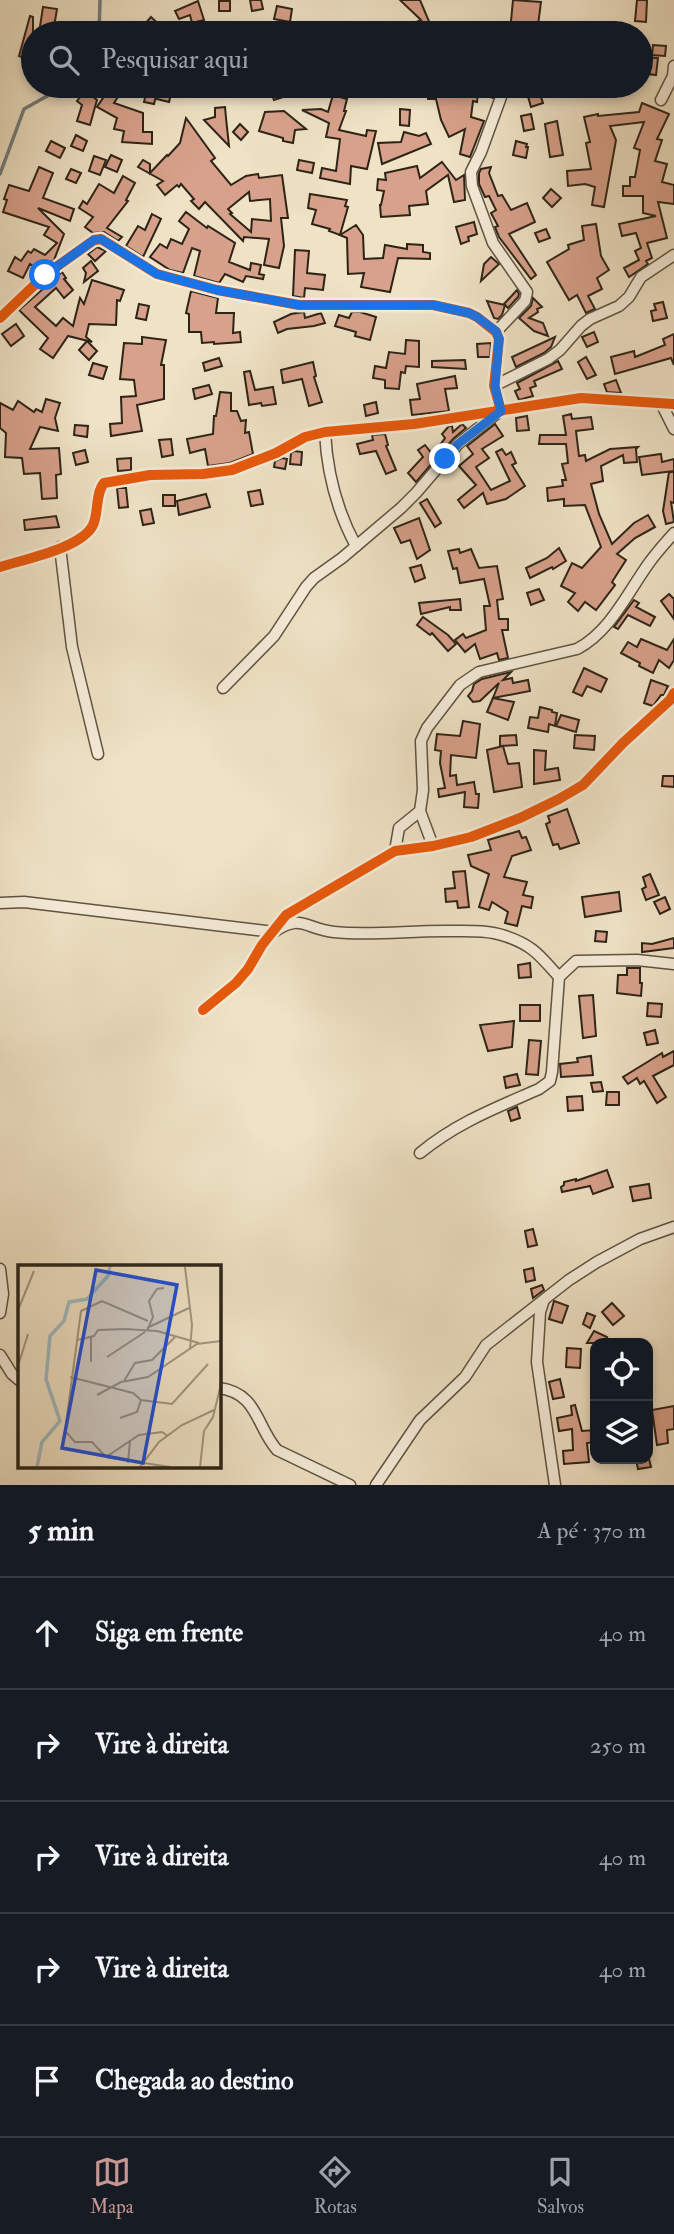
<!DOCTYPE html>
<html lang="pt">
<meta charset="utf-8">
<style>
:root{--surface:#171b24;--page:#20242c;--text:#f1f3f6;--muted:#9ea1a6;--line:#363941;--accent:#c59692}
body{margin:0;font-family:"IM FELL Double Pica",serif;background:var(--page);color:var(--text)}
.controls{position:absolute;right:21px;bottom:21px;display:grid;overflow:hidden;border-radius:14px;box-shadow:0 4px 10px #0003}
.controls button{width:63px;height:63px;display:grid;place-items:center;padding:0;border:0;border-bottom:2px solid var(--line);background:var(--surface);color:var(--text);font:35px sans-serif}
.stop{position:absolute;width:21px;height:21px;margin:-16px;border:5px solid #1a73e8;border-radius:50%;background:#fff}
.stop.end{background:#1a73e8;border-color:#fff;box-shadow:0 2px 7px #0008}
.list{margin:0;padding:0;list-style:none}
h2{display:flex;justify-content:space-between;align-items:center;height:91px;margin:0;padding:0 28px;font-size:30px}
h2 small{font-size:23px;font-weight:400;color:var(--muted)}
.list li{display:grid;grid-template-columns:46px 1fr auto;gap:21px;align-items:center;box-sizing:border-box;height:112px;padding:0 28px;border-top:2px solid var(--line)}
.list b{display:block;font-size:26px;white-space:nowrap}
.list em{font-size:23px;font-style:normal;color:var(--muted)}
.icon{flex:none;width:38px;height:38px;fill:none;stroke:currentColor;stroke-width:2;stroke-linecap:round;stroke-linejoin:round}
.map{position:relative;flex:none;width:674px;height:1485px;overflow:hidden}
.search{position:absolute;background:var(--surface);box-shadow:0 4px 10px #0003;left:21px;right:21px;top:21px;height:77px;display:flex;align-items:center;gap:18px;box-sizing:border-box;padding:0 24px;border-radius:38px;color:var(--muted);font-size:26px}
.sheet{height:651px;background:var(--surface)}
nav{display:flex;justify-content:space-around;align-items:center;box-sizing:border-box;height:98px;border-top:2px solid var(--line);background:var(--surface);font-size:19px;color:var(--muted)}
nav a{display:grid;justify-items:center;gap:4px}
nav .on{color:var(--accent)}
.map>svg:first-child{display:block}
</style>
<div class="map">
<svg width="674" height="1485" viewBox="0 0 674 1485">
<rect width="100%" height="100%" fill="#efe2c5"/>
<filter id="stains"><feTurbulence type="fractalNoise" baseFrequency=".00286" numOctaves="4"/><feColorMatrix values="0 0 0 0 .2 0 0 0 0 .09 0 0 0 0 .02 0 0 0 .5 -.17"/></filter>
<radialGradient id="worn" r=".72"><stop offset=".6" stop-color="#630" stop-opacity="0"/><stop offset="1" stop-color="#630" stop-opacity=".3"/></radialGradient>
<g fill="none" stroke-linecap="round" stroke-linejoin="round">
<g stroke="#727e7c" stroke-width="3.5">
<polyline points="99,33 100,0"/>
<polyline points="0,174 24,109 65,86"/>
</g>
</g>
<g fill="#d8a18b" stroke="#2d2417" stroke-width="2" fill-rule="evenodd">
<polygon points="250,0 261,0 263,9 252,11"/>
<polygon points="400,0 420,0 433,31 456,22 460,33 429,33 433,31 430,28 418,33 392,33 421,20"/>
<polygon points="513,0 541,2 537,33 506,33 511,21"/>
<polygon points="637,0 647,0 646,22 635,21"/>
<polygon points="198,1 204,20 192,23 190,15 179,19 175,11"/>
<rect x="219" y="1" width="11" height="10"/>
<polygon points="277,6 292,9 290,22 274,19"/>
<polygon points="43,7 57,9 53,33 39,33"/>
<polygon points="30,16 33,17 33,53 31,60 19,56"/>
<polygon points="151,17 168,33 152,33 144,25"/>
<polygon points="360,24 363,33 335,33 335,25 348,25 348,27"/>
<polygon points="653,45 666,46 665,56 652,55"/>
<polygon points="641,57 658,58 656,75 641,73"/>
<polygon points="111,86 125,86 114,103 143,113 143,132 152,132 152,144 122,142 124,131 114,129 117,118 97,107"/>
<polygon points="279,86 283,86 286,96 274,100 270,89"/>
<polygon points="428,86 497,86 493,98 478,92 477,102 473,101 471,117 484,121 470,157 460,154 465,129 449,137 441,120 436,99 428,99"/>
<polygon points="525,86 559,86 540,94 543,103 531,107"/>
<polygon points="161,87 172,90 169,102 157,99"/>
<polygon points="85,91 97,100 90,125 77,121 82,105 77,101"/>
<polygon points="146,93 156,96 154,104 144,102"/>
<polygon points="333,95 347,99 344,111 346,111 339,130 366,136 367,130 376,131 367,169 351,166 350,184 320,178 322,168 336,171 340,139 326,137 329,123 302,110 321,109 328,112"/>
<polygon points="642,103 669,114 657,139 662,140 655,161 667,164 662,182 674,185 674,204 658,202 667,238 647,243 652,258 646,261 648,264 629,277 624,268 639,260 635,251 641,248 636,233 622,236 619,224 656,216 643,213 643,196 623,196 623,186 630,186 630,177 635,177 640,150 634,148 644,122 610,126 616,140 604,207 592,205 595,187 585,184 568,186 567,171 591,169 586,143 590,142 584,117 598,114 598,116 639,112"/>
<polygon points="225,107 226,118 229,146 204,120 215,117 215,108"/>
<polygon points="400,109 410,110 409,126 400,125"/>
<polygon points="284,111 306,129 295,130 293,143 283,141 283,138 259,131 265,112"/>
<polygon points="531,114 534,129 524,131 521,116"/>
<path d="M186,118L215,158L211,161L231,185L246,176L258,174L259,178L282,175L288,218H281L284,246L279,268L264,265L269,239L244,237L243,241L205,202L199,209L191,201L194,199L181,184L179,187L177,185L165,195L157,185L163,181L138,167L143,160L150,164V173L167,155L168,156L180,143ZM249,192L250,201L270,199L271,221L252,219L251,232L230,214L232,213L228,209Z"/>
<polygon points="557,121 563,155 550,157 545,124"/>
<polygon points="240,124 248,132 241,140 233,132"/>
<polygon points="404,132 419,136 426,133 431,144 382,164 378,143 401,142"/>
<polygon points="76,135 87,141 83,151 71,146"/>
<polygon points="51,141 65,148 60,158 46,151"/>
<polygon points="516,141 527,144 526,147 528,147 526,158 513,155"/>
<polygon points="111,155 122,160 117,172 105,167"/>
<polygon points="94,156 106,160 100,175 89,171"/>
<polygon points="299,160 314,163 312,173 297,170"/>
<polygon points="442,162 456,180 464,175 465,200 454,202 448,175 426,191 428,204 409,206 410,215 381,217 380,205 381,205 384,191 377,190 378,179 386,180 385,173 417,166 420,178"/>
<polygon points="39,167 53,173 43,198 74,209 70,221 38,208 64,234 54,260 39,270 30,264 23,278 8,271 15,257 21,261 28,251 31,253 34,249 45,255 57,243 44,235 49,227 3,212 7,200 4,199 9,185 29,191"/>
<polygon points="491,167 489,173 498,196 502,195 511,210 527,203 535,222 509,234 536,275 531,279 499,237 495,227 498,226 491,213 496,210 489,196 485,197 479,184 479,173 481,169"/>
<polygon points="71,169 81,173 76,183 66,179"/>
<polygon points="123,176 135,183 126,200 128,201 107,228 122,237 118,241 104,232 93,233 85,227 93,217 79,208 83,201 87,204 99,184 114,193"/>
<polygon points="551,189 561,198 552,207 543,198"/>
<polygon points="310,194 347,200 345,206 348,207 340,235 329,231 330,229 312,224 316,210 308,208"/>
<polygon points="186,212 207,228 208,226 235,243 229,262 250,270 251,263 261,265 259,274 264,275 263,279 246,276 243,282 225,274 219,283 194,276 200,251 192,248 183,273 170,270 150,257 160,244 167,248 171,239 182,244 189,229 179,221"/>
<polygon points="152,214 161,219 143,257 126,246 138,226 145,230"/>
<polygon points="474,222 477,234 468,237 469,241 461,244 456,227"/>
<polygon points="596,224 601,256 609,270 597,278 602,289 588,296 595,309 586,313 577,295 569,300 547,262 569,249 568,245 584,240 582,226"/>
<polygon points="356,225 363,235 364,259 383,258 385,245 407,249 407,244 423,245 423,252 430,253 430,259 398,258 390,292 361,287 364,273 348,274 347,238 340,235"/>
<polygon points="546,229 550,238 539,242 535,233"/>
<polygon points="97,247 106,251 95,261 88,254"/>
<polygon points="295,250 309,251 307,273 325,275 323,290 305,288 304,298 293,296"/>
<polygon points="491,257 499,264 481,281 484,264"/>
<polygon points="91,261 98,271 84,282 86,273 83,268"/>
<polygon points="62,272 66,278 64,279 73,290 64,298 56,288 35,307 56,326 63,318 73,326 80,298 84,304 92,280 124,290 120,301 117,300 116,325 89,324 86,337 92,342 68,336 53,358 40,349 48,338 19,310"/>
<polygon points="517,290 519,294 518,297 508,308 504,304"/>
<polygon points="191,291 218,298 216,313 234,313 233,333 240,332 241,342 214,344 214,342 202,343 201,332 189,332 189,314 186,313"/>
<polygon points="533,298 542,307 537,309 538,312 529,318 543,323 548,336 534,331 519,318 531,306"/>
<polygon points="487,301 505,305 502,315 498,319 494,318"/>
<polygon points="663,302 667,318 653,321 651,311 656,310 654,304"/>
<polygon points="139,304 149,306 146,320 136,318"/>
<polygon points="304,312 305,318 321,313 325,323 314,326 287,329 278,333 274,322 291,314"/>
<polygon points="352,312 360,312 376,317 370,340 355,336 356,332 335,326 339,315 349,318"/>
<polygon points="16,324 24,336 11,346 2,334"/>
<polygon points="594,332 598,342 587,347 582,337"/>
<polygon points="674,334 674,365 671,358 615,374 611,357 634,351 635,357 665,345 663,339"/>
<polygon points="142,337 166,340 161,365 164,365 164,399 137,405 142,431 111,436 110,424 122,423 121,397 136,396 134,380 120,379 124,343 142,344"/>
<polygon points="555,337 551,347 544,353 516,367 512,357"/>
<polygon points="406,340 419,341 419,367 406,366 405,373 401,372 399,389 385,388 385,380 373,378 375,366 386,368 389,352 405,354"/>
<polygon points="87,341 97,351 89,360 79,350"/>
<polygon points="491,343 490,357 478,357 477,344"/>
<polygon points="586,357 596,375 587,379 578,362"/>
<polygon points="219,358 222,366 205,371 203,363"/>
<polygon points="465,360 466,369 432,367 432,361"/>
<polygon points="558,361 562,369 534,381 536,386 530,388 533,396 519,400 515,391 520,389 517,383"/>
<polygon points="313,362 316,376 314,377 322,402 309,406 302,379 283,383 281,370"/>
<polygon points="93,363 107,367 103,379 89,375"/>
<polygon points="250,371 255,390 273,387 276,404 262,406 261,403 249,405 244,372"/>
<polygon points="455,376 457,388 445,389 449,411 412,415 410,400 420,399 417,384"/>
<polygon points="616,380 621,393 607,392 604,384"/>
<polygon points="209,385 212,394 195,399 193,389"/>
<polygon points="220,392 231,393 231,411 237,411 241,421 246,420 245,433 249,432 253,454 230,463 208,466 205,449 190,453 187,439 213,434 214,416 216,416"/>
<polygon points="46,399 60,403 55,418 58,431 40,427 30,449 59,448 61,474 56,475 57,498 42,499 40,473 24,474 22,458 5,457 6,433 0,428 0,403 13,410 18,401 34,412 36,409 42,412"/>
<polygon points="376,402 378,413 366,416 364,405"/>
<polygon points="571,414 572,419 591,417 593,429 576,431 579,456 585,455 586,461 610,449 638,447 636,449 637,462 624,463 623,455 601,466 603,481 591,484 599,514 612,544 634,523 648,515 655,527 635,538 617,554 626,560 612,582 615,585 596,610 585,602 578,611 568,602 575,593 561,586 572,563 582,568 601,547 585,505 564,506 564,499 548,501 547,488 563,486 562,480 566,480 562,464 568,463 566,444 539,444 540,435 566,435 563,416"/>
<polygon points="527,416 529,430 517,431 516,418"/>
<polygon points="462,424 466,428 453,439 416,482 408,473 423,457 418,450 425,445 433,455 445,438 442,434 449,426 452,426 453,432"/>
<polygon points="495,424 503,436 482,449 489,458 476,467 491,490 510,481 496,452 502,449 506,455 511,452 516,463 512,465 525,486 506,499 487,504 483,493 464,508 458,500 476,485 459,466 473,454 467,446"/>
<polygon points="75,425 88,426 87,437 74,435"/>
<polygon points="385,434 388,445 386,446 396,470 386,474 376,451 360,454 357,444 373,440 372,435"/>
<polygon points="171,439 173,455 162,457 159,440"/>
<polygon points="85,450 88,462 76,465 73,453"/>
<polygon points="294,451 302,452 301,465 290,464 291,453"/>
<polygon points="661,454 662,462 674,459 674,471 642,475 639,457"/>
<polygon points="131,458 131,470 118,471 117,459"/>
<polygon points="282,458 287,459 285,469 274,467 275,461"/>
<polygon points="669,472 674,472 674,503 671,502 674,522 666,524 663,511"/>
<polygon points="117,488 126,488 128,507 119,508"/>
<polygon points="260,490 263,504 251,506 248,492"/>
<polygon points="206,494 210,507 179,515 177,501"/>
<rect x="163" y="495" width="12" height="11"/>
<polygon points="427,499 441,523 435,527 420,503"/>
<polygon points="151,509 154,523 143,525 140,511"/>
<polygon points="56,516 59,527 25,530 24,520"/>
<polygon points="419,518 430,550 417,559 410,540 401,543 394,528"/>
<polygon points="559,548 566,561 553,569 552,567 530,578 526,568 547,558"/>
<polygon points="459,549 460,553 471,549 479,568 497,566 503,599 497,600 499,619 508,619 508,630 502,630 508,658 499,660 497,653 480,659 475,644 465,652 455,640 463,634 466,638 486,630 484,606 490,606 484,579 460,583 457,568 453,569 448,551"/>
<polygon points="421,565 425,578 415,582 410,568"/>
<polygon points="539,589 544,600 531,605 527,593"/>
<polygon points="669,594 674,599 674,619 661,601"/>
<polygon points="460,599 461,610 450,610 450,607 421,614 419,603"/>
<polygon points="634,600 639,603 636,607 655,617 650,626 628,615 618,629 614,627"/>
<polygon points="423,617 448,635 456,644 448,651 432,633 430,635 417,625"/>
<polygon points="641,639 667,650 674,639 674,660 669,668 659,660 653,673 639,666 640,663 621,653 628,642 637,647"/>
<polygon points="584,668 607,679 601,692 587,686 582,696 573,692"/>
<polygon points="511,672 503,680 512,678 513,683 528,680 530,691 493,698 499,683 480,701 473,702 468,696 472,691 474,684 482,679"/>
<polygon points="651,680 668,686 664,695 661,695 653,706 644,703"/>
<polygon points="493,698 514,702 508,720 487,712"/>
<polygon points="540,707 552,710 552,712 557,713 555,726 549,724 548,732 528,728 530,717 538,718"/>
<polygon points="561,715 579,720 576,732 556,726"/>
<polygon points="463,721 480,724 476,758 451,755 450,776 456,775 457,785 474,782 476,794 479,794 478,808 464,807 465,792 439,797 438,789 445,788 440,763 441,751 435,750 437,734 460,736"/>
<polygon points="516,735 517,745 500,746 500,736"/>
<polygon points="575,735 595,736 594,750 574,748"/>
<polygon points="503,746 508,764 519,763 522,787 494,792 487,750"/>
<polygon points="534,750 546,751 545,770 558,768 560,780 534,784"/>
<polygon points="663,776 674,776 674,787 662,786"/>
<polygon points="567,809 579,843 560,849 558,844 553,845 546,824 550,822 548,816"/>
<polygon points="519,831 522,838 526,837 531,850 512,856 504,877 527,882 523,895 533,897 531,908 522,906 517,926 505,923 508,912 492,902 489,910 479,907 489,874 471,866 468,855 491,850 488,840"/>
<polygon points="465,871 469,907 458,908 457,901 446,902 445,889 455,888 453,872"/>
<polygon points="650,874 659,895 646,900 642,889 646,887 643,877"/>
<polygon points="619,892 621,911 585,917 582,897"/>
<polygon points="665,897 670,909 660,914 654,902"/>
<polygon points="596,931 607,932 606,942 595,941"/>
<polygon points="674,938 674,948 642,952 642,943 652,944"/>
<polygon points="530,963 531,977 519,978 518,965"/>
<polygon points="627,968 640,968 640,983 642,983 641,996 617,993 618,975 627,975"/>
<polygon points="593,995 596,1036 583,1038 579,996"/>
<polygon points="648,1003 662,1004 661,1017 647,1016"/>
<rect x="520" y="1005" width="20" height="16"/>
<polygon points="514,1021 512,1047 488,1051 480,1025"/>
<polygon points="655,1030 658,1043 647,1045 644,1033"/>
<polygon points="529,1040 541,1041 538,1075 526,1074"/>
<polygon points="674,1051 674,1065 653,1076 666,1097 657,1103 644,1081 640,1084 637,1078 628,1084 623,1077 662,1053 663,1057"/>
<polygon points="591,1056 593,1075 561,1077 560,1064 578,1062 577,1058"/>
<polygon points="517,1074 520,1085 506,1088 504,1077"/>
<polygon points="601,1082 603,1091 593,1092 591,1083"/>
<polygon points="607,1092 619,1092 619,1105 606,1105"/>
<polygon points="582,1096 583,1110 568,1111 567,1097"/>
<polygon points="517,1107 520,1118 511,1121 508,1111"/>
<polygon points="607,1170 613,1187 593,1194 590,1186 562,1192 561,1187 564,1185 564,1182 576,1179 576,1181"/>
<polygon points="649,1184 651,1198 633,1201 630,1187"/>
<polygon points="533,1229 537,1245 528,1247 525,1231"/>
<polygon points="533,1268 535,1280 526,1282 524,1270"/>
<polygon points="542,1285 544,1290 533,1298 531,1289"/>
<polygon points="554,1301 568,1306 562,1323 549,1319"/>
<polygon points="612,1303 624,1316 613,1325 602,1312"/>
<polygon points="587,1313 595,1316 590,1328 583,1324"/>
<polygon points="594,1331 607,1337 604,1343 587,1343"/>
<polygon points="567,1348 581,1349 580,1368 566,1367"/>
<polygon points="560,1379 564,1397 553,1399 549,1382"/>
<polygon points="575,1405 582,1431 595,1430 595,1442 587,1443 589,1462 564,1464 563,1451 573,1450 572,1429 559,1431 557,1418 572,1415 571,1406"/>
<polygon points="674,1406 674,1429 667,1430 668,1443 657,1445 652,1410"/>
<polygon points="636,1459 649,1459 651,1467 638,1469"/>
</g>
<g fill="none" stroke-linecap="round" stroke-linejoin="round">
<defs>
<g id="street">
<polyline points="661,100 673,76 674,66"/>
<polyline points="0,318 45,275 94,240 101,239 157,274 217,290 299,305 433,305 469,313 477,317 496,332 499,339 494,386 501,411"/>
<polyline points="496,332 525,301 527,292 493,243 472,186 471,172 481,152 505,86"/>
<polyline points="494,386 548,359 560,350 581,326 590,319 619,306 629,297 641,277 674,255"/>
<polyline points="661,403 674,429"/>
<path d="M325,432C327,473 336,509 356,546"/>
<polyline points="60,547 72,647 98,754"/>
<path d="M0,567C25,559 82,548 93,525C99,512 95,494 104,483L150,475L203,474L232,470L276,453L305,437L325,432L414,424L581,398L674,404"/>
<polyline points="223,688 274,636 306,587 314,578 342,558 401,508 416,493 458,444 500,411"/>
<path d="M433,846L420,811L423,790L421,741L427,728L460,685L479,672L577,649C610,632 628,592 649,563C656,553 665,543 674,533"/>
<polyline points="395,851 399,828 420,811"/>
<path d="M0,903L24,902L274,932C300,913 306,929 334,932C372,936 413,930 452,931C469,931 488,930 505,936C533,945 540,956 559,977"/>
<polyline points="203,1010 236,983 248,969 262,945 286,915 395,851 433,846 471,837 520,818 559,799 583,785 623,743 670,700 674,693"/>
<path d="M420,1153C458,1122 496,1108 539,1089L550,1081L552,1072L559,977L576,961L637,960L674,964"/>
<polyline points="0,1269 3,1294 0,1313"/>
<polyline points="544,1300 540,1312 537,1362 555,1485"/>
<polyline points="0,1355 12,1374 19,1380"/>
<path d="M219,1388C258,1393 256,1426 277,1450L350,1485"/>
<polyline points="376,1485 420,1420 465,1377 486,1345 500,1334 569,1280 597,1262 640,1239 674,1227"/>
</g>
</defs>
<use href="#street" stroke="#5e5442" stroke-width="13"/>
<use href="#street" stroke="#f5ecd9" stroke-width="10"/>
<defs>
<g id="cycleway">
<polyline points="0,318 45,275 94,240 101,239 157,274 217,290 299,305 433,305 469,313 477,317 496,332 499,339 494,386 501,411"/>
<path d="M0,567C25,559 82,548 93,525C99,512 95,494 104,483L150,475L203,474L232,470L276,453L305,437L325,432L414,424L581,398L674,404"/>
<polyline points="203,1010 236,983 248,969 262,945 286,915 395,851 433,846 471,837 520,818 559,799 583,785 623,743 670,700 674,693"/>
</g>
</defs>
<use href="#cycleway" stroke="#f5ecd9" stroke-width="15"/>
<use href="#cycleway" stroke="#e8590c" stroke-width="10"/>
</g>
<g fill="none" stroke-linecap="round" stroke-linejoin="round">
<polyline stroke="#1a73e8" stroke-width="9" points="45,275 94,240 101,239 157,274 217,290 299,305 433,305 469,313 477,317 496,331 499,339 495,386 501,411 458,444 445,459"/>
</g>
<g transform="translate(18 1265)">
<rect width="203" height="203" fill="#efe2c5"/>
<path fill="none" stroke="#a0bac0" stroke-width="3.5" d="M19,202L24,177L42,156L28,114L32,71L46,56L51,37L69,34L90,11L92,1"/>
<path fill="none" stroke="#a1967f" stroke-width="2" d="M167,2L174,60L172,84M0,45L16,6M130,56L84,36L63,46L47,166L57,177H74L88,192L152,202M129,63L171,43M129,66L135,52L131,36L139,24L146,23M59,75L76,71L80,65L107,64L139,66L181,78M89,92L127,67M73,97V72M0,101L10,69M52,112L115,128L123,135L154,139L190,99M106,116L117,98L134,95L157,72M79,130L103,117L130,112L179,79L203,76M203,150V175M102,153L119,147L123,135M88,192L121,170L144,167L150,171M110,198L112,175M122,202L141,177L164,160L196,145M182,202L186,166L195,152L203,119"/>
<path fill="#1d4ed8" fill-opacity="0.15" stroke="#1d4ed8" stroke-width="3.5" d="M78,5L159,20L125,198L44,183Z"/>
<rect width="203" height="203" fill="none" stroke="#2d2417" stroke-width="3.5"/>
</g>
<rect width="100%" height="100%" filter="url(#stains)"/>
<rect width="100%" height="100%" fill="url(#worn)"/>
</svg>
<div class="controls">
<button><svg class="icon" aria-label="locate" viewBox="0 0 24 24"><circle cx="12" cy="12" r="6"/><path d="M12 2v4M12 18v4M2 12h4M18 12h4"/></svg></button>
<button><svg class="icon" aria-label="layers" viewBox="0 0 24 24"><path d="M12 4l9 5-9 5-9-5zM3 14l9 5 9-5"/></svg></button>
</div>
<div class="stop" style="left:45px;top:275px"></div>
<div class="stop end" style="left:445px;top:459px"></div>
<div class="search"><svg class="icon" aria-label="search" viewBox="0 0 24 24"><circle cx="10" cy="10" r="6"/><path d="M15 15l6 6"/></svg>Pesquisar aqui</div>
</div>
<section class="sheet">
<h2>5 min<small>A pé · 370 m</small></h2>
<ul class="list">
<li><svg class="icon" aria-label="ahead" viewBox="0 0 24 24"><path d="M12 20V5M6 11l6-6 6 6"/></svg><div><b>Siga em frente</b></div><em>40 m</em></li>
<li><svg class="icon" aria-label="right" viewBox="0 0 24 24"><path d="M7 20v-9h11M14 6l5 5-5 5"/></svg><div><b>Vire à direita</b></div><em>250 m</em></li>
<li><svg class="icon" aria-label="right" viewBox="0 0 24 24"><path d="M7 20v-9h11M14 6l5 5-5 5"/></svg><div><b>Vire à direita</b></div><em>40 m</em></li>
<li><svg class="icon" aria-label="right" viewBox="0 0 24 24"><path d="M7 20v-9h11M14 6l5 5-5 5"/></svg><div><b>Vire à direita</b></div><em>40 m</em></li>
<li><svg class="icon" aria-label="arrive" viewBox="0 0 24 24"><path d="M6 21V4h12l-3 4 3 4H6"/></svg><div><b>Chegada ao destino</b></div></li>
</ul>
</section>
<nav>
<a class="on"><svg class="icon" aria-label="map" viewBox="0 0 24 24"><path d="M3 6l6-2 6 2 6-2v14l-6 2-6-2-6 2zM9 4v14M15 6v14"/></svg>Mapa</a>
<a><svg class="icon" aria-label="directions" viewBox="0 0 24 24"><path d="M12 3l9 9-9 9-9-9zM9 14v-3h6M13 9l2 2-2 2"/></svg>Rotas</a>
<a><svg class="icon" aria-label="saved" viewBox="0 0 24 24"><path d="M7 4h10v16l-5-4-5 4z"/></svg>Salvos</a>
</nav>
